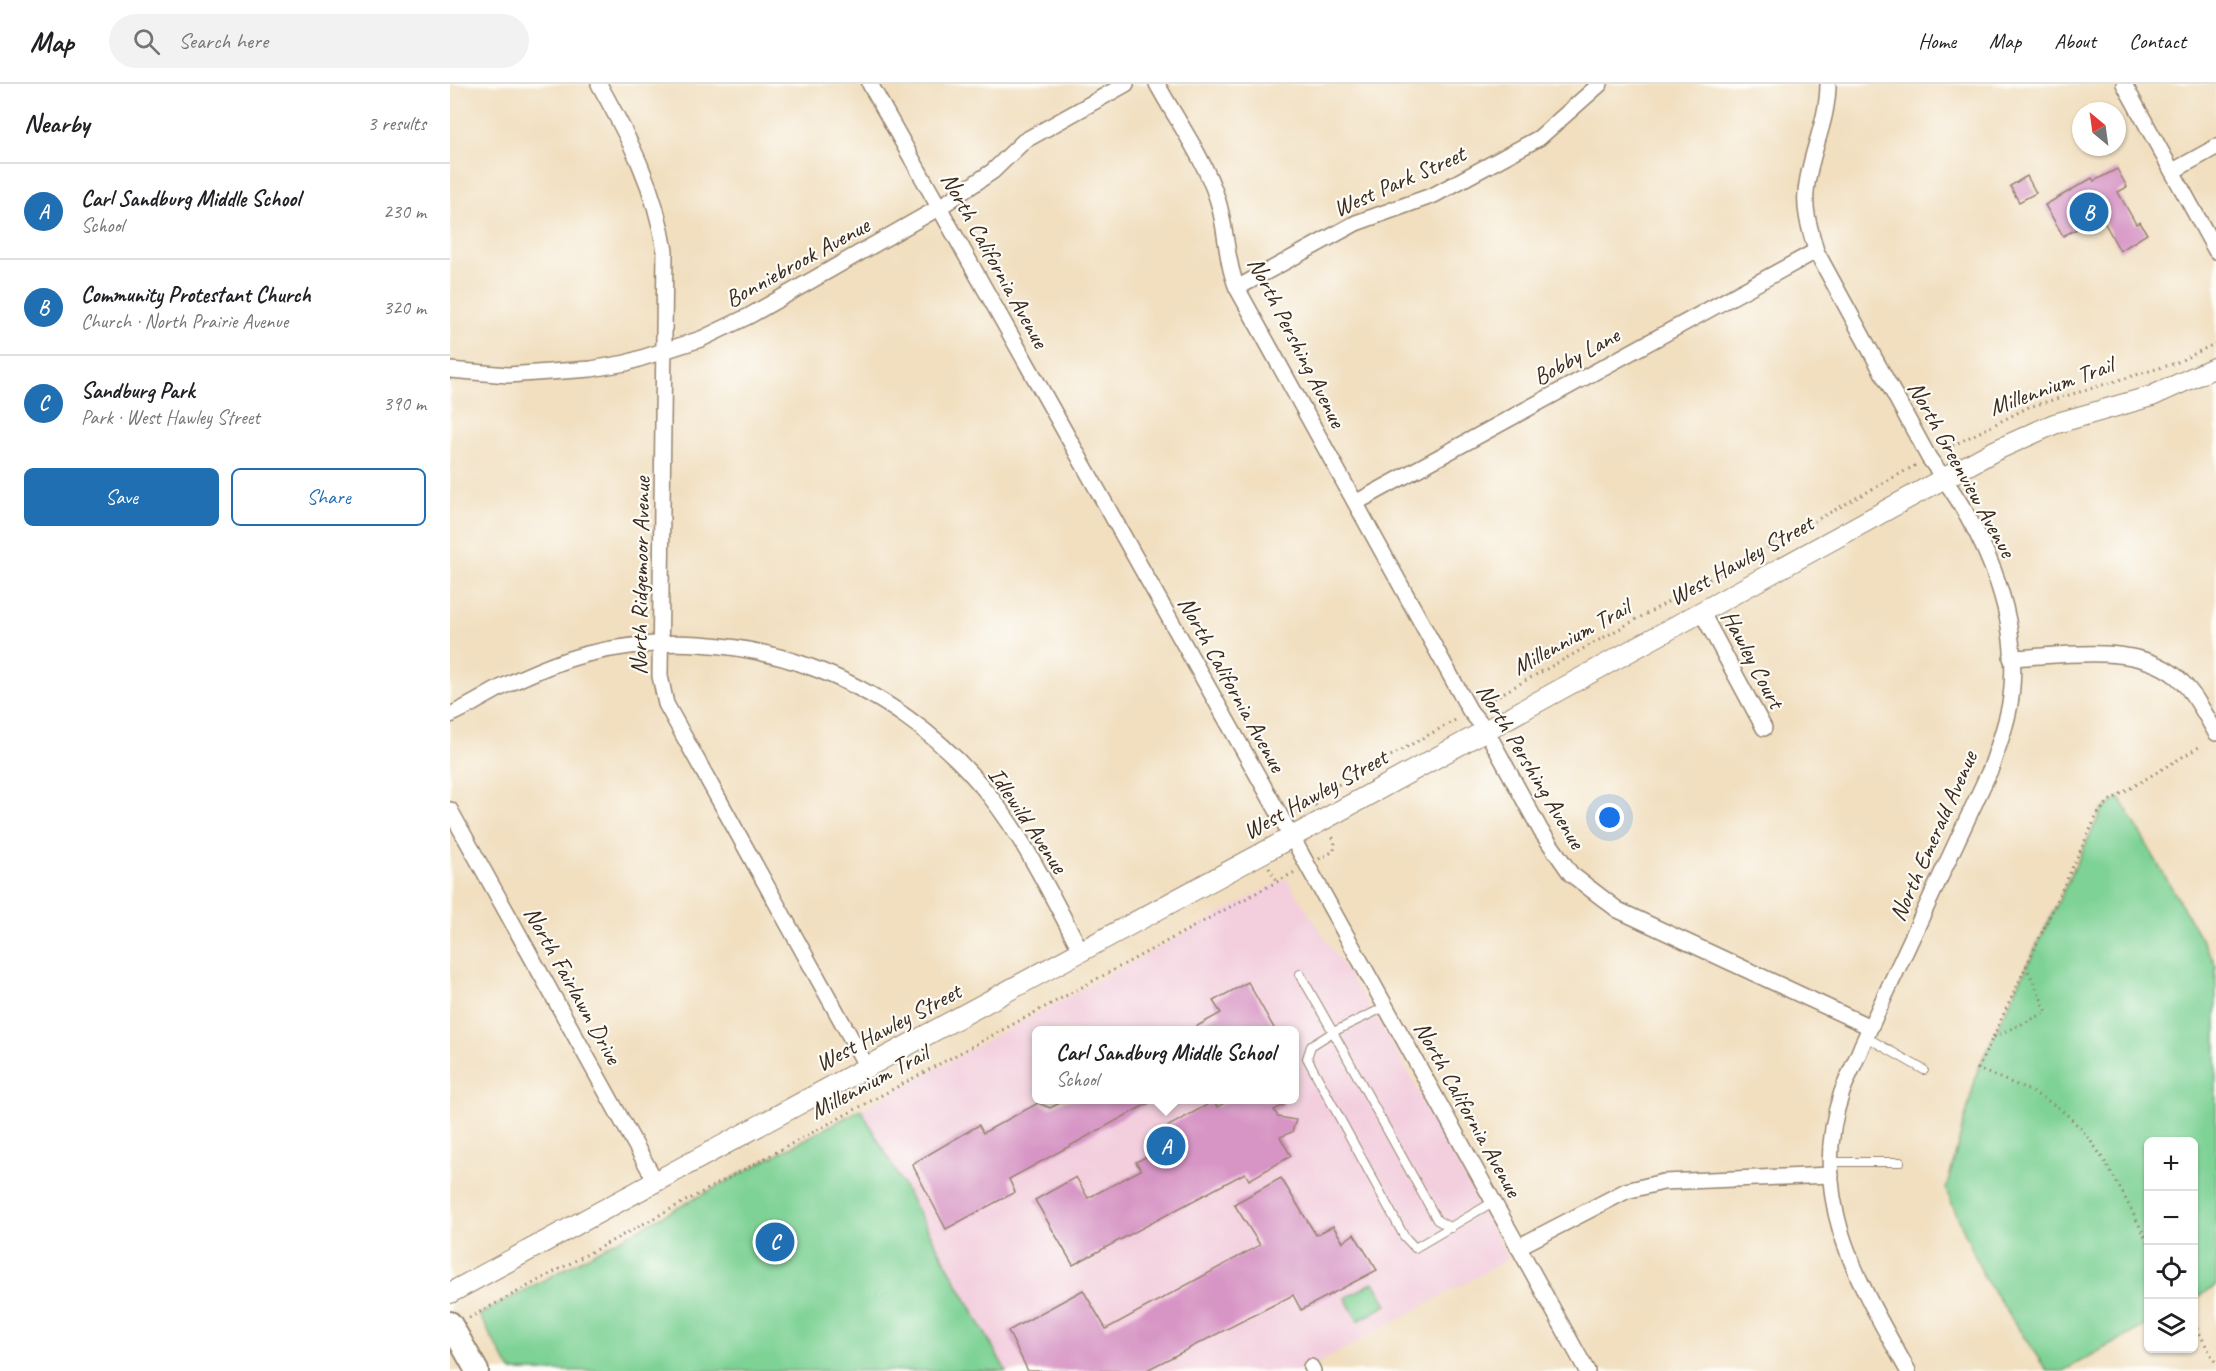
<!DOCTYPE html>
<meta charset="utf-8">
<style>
:root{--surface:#fff;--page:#f2f2f2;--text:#202124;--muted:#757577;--line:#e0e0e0;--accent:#1f6fb2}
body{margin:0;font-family:Caveat,sans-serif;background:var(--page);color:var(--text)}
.controls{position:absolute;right:18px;bottom:18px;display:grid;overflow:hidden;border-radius:9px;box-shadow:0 2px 4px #0004}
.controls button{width:54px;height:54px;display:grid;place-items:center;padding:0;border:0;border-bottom:2px solid var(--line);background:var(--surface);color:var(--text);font:30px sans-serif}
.compass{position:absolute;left:1622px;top:18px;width:54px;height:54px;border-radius:50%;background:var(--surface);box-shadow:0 2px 4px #0004;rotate:331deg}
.you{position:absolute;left:1160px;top:734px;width:21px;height:21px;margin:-15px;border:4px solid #fff;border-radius:50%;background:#1a73e8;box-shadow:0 0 0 9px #1a73e833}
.badge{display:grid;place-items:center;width:39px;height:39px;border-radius:50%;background:var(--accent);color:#fff;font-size:20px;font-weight:700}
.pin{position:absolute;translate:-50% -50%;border:3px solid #fff;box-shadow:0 2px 6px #0006}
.popup{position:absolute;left:582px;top:942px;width:267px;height:78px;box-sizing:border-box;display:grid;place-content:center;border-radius:9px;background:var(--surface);filter:drop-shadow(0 2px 4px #0005);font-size:20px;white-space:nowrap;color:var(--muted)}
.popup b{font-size:22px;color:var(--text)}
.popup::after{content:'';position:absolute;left:50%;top:100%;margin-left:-12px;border:12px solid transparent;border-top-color:var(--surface)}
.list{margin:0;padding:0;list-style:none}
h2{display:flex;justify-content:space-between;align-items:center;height:78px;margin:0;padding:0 24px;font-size:26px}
h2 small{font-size:20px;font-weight:400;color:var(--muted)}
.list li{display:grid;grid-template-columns:39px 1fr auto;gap:18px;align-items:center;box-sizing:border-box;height:96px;padding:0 24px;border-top:2px solid var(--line)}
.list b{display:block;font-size:22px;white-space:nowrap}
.list p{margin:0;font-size:20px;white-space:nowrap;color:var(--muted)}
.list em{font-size:20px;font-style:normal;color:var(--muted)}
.actions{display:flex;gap:12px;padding:18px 24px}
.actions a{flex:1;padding:14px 0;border:2px solid var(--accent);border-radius:9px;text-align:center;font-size:21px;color:var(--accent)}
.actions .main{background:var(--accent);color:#fff}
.icon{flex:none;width:33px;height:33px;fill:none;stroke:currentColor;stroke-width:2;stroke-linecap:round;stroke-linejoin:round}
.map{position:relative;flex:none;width:1766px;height:1287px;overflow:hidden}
header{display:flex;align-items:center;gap:36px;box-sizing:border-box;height:84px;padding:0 30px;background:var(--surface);border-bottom:2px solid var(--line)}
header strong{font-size:28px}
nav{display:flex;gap:33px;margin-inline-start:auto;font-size:21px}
.search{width:420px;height:54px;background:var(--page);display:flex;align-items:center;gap:15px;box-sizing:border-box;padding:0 21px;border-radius:33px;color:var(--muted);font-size:22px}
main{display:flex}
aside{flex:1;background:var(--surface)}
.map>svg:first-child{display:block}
</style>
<header>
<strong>Map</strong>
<div class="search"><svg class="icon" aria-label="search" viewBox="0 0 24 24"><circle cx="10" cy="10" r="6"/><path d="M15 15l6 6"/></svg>Search here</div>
<nav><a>Home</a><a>Map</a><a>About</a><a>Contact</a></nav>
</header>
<main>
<aside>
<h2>Nearby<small>3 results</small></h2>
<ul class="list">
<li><span class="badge">A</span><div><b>Carl Sandburg Middle School</b><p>School</p></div><em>230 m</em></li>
<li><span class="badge">B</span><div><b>Community Protestant Church</b><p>Church · North Prairie Avenue</p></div><em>320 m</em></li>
<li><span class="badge">C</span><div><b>Sandburg Park</b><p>Park · West Hawley Street</p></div><em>390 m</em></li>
</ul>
<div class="actions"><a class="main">Save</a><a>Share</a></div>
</aside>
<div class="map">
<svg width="1766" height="1287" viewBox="0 0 1766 1287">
<rect width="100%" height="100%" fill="#fdfcf7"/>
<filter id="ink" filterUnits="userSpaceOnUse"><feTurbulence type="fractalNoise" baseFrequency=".0167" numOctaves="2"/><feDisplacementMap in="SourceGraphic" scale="12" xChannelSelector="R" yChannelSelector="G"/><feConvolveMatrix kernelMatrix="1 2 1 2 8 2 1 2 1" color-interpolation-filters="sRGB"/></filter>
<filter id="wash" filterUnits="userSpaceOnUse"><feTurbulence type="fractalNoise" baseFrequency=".008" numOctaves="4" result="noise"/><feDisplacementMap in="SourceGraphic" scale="24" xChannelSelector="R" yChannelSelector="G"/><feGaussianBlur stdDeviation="1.35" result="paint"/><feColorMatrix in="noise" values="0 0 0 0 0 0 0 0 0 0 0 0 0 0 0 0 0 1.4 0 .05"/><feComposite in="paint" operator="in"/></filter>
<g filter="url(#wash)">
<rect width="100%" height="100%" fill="#f1dfc0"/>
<path fill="#f3cfde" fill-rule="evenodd" d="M836,794L938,951L1059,1175L854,1287H557L411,1025ZM587,946H845V1016H587Z"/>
<g fill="#7ed295" stroke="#5c7e5a" stroke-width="1.5">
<polygon points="1670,714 1766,881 1766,1202 1744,1215 1744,1058 1698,1058 1698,1240 1613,1287 1597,1287 1535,1195 1496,1106 1528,985 1652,726"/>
<polygon points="411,1025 556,1287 61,1287 29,1231"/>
<polygon points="924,1198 937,1221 908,1237 895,1214"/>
</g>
<g id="blocks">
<g fill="#d795c5">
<polygon points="1667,85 1677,103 1668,108 1686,140 1690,138 1697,150 1670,167 1653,136 1640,143 1638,139 1613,152 1595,121 1642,94 1644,97"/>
<polygon points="1577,92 1586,109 1569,118 1560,102"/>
<polygon points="798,898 825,946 740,946 771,929 763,917"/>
<polygon points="616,1016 704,1016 559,1095 565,1108 496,1145 462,1080 529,1041 533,1049 588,1019 600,1024"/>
<polygon points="780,1016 831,1016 834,1021 824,1026 828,1033 846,1036 842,1048 830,1053 841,1072 799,1096 795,1089 623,1181 585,1116 626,1093 638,1114 691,1086 686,1078 722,1059 715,1044 764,1017 767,1023"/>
<polygon points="831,1094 866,1151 883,1142 893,1158 904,1150 927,1186 851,1226 843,1211 695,1287 578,1287 558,1247 633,1206 656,1245 810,1161 784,1120"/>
</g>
</g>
</g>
<g filter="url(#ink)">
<use href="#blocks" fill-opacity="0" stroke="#96846f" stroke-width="1.5"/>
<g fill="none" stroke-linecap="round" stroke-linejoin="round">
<defs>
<g id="service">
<polyline points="850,890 883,948 861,962 857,974 954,1152 965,1164 1043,1118"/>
<polyline points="935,923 883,948 987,1136 1001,1144"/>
<polyline points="1416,953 1474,986"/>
<polyline points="1381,1078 1450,1078"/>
</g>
<g id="minor">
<path d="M149,0C180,56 205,103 215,167L210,592L216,620L417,983"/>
<polyline points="420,0 828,728 1137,1287"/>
<path d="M707,0C727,37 754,74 767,114C777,144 775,175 787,204L1020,627L1036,646L1091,747L1121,790L1168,826L1420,943"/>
<path d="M1378,0C1378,38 1359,71 1356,108C1354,129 1361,148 1366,167L1479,374C1530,441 1572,526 1561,613C1558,637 1549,660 1541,684L1412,961C1406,977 1398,992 1392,1008C1356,1114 1408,1197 1458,1287"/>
<polyline points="1674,0 1766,167"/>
<polyline points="1723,87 1766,63"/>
<polyline points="787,204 906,139 984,111 1089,54 1150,0"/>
<polyline points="0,286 58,291 141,285 176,279 251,255 299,232 490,123 543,87 574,57 676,0"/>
<polyline points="907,418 1366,167"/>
<polyline points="1251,527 1314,644"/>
<path d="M1561,574C1611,572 1686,558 1727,593C1744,608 1755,630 1766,649"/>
<path d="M0,631C18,623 35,612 52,603C79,590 108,577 137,570C286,534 443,591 539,711C576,757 603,815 631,867"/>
<polyline points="0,726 206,1098"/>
<polyline points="1068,1163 1176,1107 1213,1098 1381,1091"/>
<polyline points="861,1283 863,1287"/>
</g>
<polyline id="tertiary" points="0,1209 842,753 1542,368 1604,340 1702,312 1766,283"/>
<polyline id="secondary" points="0,1239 27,1287"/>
</defs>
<use href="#service" stroke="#96846f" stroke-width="10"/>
<use href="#minor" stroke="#96846f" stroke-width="18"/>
<use href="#tertiary" stroke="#96846f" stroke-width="22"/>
<use href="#secondary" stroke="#96846f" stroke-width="26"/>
<g stroke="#96846f" stroke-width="3" stroke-dasharray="1.5 4.5" stroke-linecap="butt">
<polyline points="1492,367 1579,323 1726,279 1766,259"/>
<polyline points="1033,620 1466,381"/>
<polyline points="840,721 860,712"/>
<polyline points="866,722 860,712 892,699 1009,634"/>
<polyline points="803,754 800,745 816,735"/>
<polyline points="869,775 884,767 885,757 882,752"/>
<polyline points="819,784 826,796"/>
<polyline points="1544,953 1597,928 1576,882"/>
<path d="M1698,1158C1675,1116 1654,1064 1617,1031C1593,1009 1558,998 1528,985L1647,731L1659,717L1749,663"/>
<polyline points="19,1234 845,788"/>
<polyline points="1744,1239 1766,1280"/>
</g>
<use href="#service" stroke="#fff" stroke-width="8"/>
<use href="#minor" stroke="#fff" stroke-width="15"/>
<use href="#tertiary" stroke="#fff" stroke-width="20"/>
<use href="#secondary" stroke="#fff" stroke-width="22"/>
</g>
</g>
<g text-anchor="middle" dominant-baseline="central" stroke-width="4.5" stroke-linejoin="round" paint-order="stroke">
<g font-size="24" fill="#3b2a1e" stroke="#fdfcf7">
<text transform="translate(949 97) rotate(-24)">West Park Street</text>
<text transform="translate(545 176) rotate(61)">North California Avenue</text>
<text transform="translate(347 178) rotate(-29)">Bonniebrook Avenue</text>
<text transform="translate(847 258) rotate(63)">North Pershing Avenue</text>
<text transform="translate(1126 272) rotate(-29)">Bobby Lane</text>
<text transform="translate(1601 302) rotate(-20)">Millennium Trail</text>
<text transform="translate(1512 385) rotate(61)">North Greenview Avenue</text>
<text transform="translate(1291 476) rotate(-29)">West Hawley Street</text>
<text transform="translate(190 492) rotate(-89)">North Ridgemoor Avenue</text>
<text transform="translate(1121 553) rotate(-29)">Millennium Trail</text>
<text transform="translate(1303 575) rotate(62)">Hawley Court</text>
<text transform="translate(782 600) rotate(61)">North California Avenue</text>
<text transform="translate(1081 682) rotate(59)">North Pershing Avenue</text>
<text transform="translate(865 710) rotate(-29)">West Hawley Street</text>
<text transform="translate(578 736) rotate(56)">Idlewild Avenue</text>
<text transform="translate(1483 752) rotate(-66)">North Emerald Avenue</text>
<text transform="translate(123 901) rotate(61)">North Fairlawn Drive</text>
<text transform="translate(438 943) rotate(-28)">West Hawley Street</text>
<text transform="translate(419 998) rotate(-28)">Millennium Trail</text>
<text transform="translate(1018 1025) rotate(61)">North California Avenue</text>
</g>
</g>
</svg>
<div class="controls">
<button>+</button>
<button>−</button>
<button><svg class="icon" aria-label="locate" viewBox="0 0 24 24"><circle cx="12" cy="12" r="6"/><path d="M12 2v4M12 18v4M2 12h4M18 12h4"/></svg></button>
<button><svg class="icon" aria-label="layers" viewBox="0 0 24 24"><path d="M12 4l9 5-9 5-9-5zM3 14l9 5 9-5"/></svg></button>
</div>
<svg class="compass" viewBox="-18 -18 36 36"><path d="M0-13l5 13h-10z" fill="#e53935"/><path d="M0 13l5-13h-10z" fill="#757577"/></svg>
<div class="you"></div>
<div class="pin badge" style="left:716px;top:1062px">A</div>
<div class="popup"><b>Carl Sandburg Middle School</b>School</div>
<div class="pin badge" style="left:1639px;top:128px">B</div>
<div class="pin badge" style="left:325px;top:1158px">C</div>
</div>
</main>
